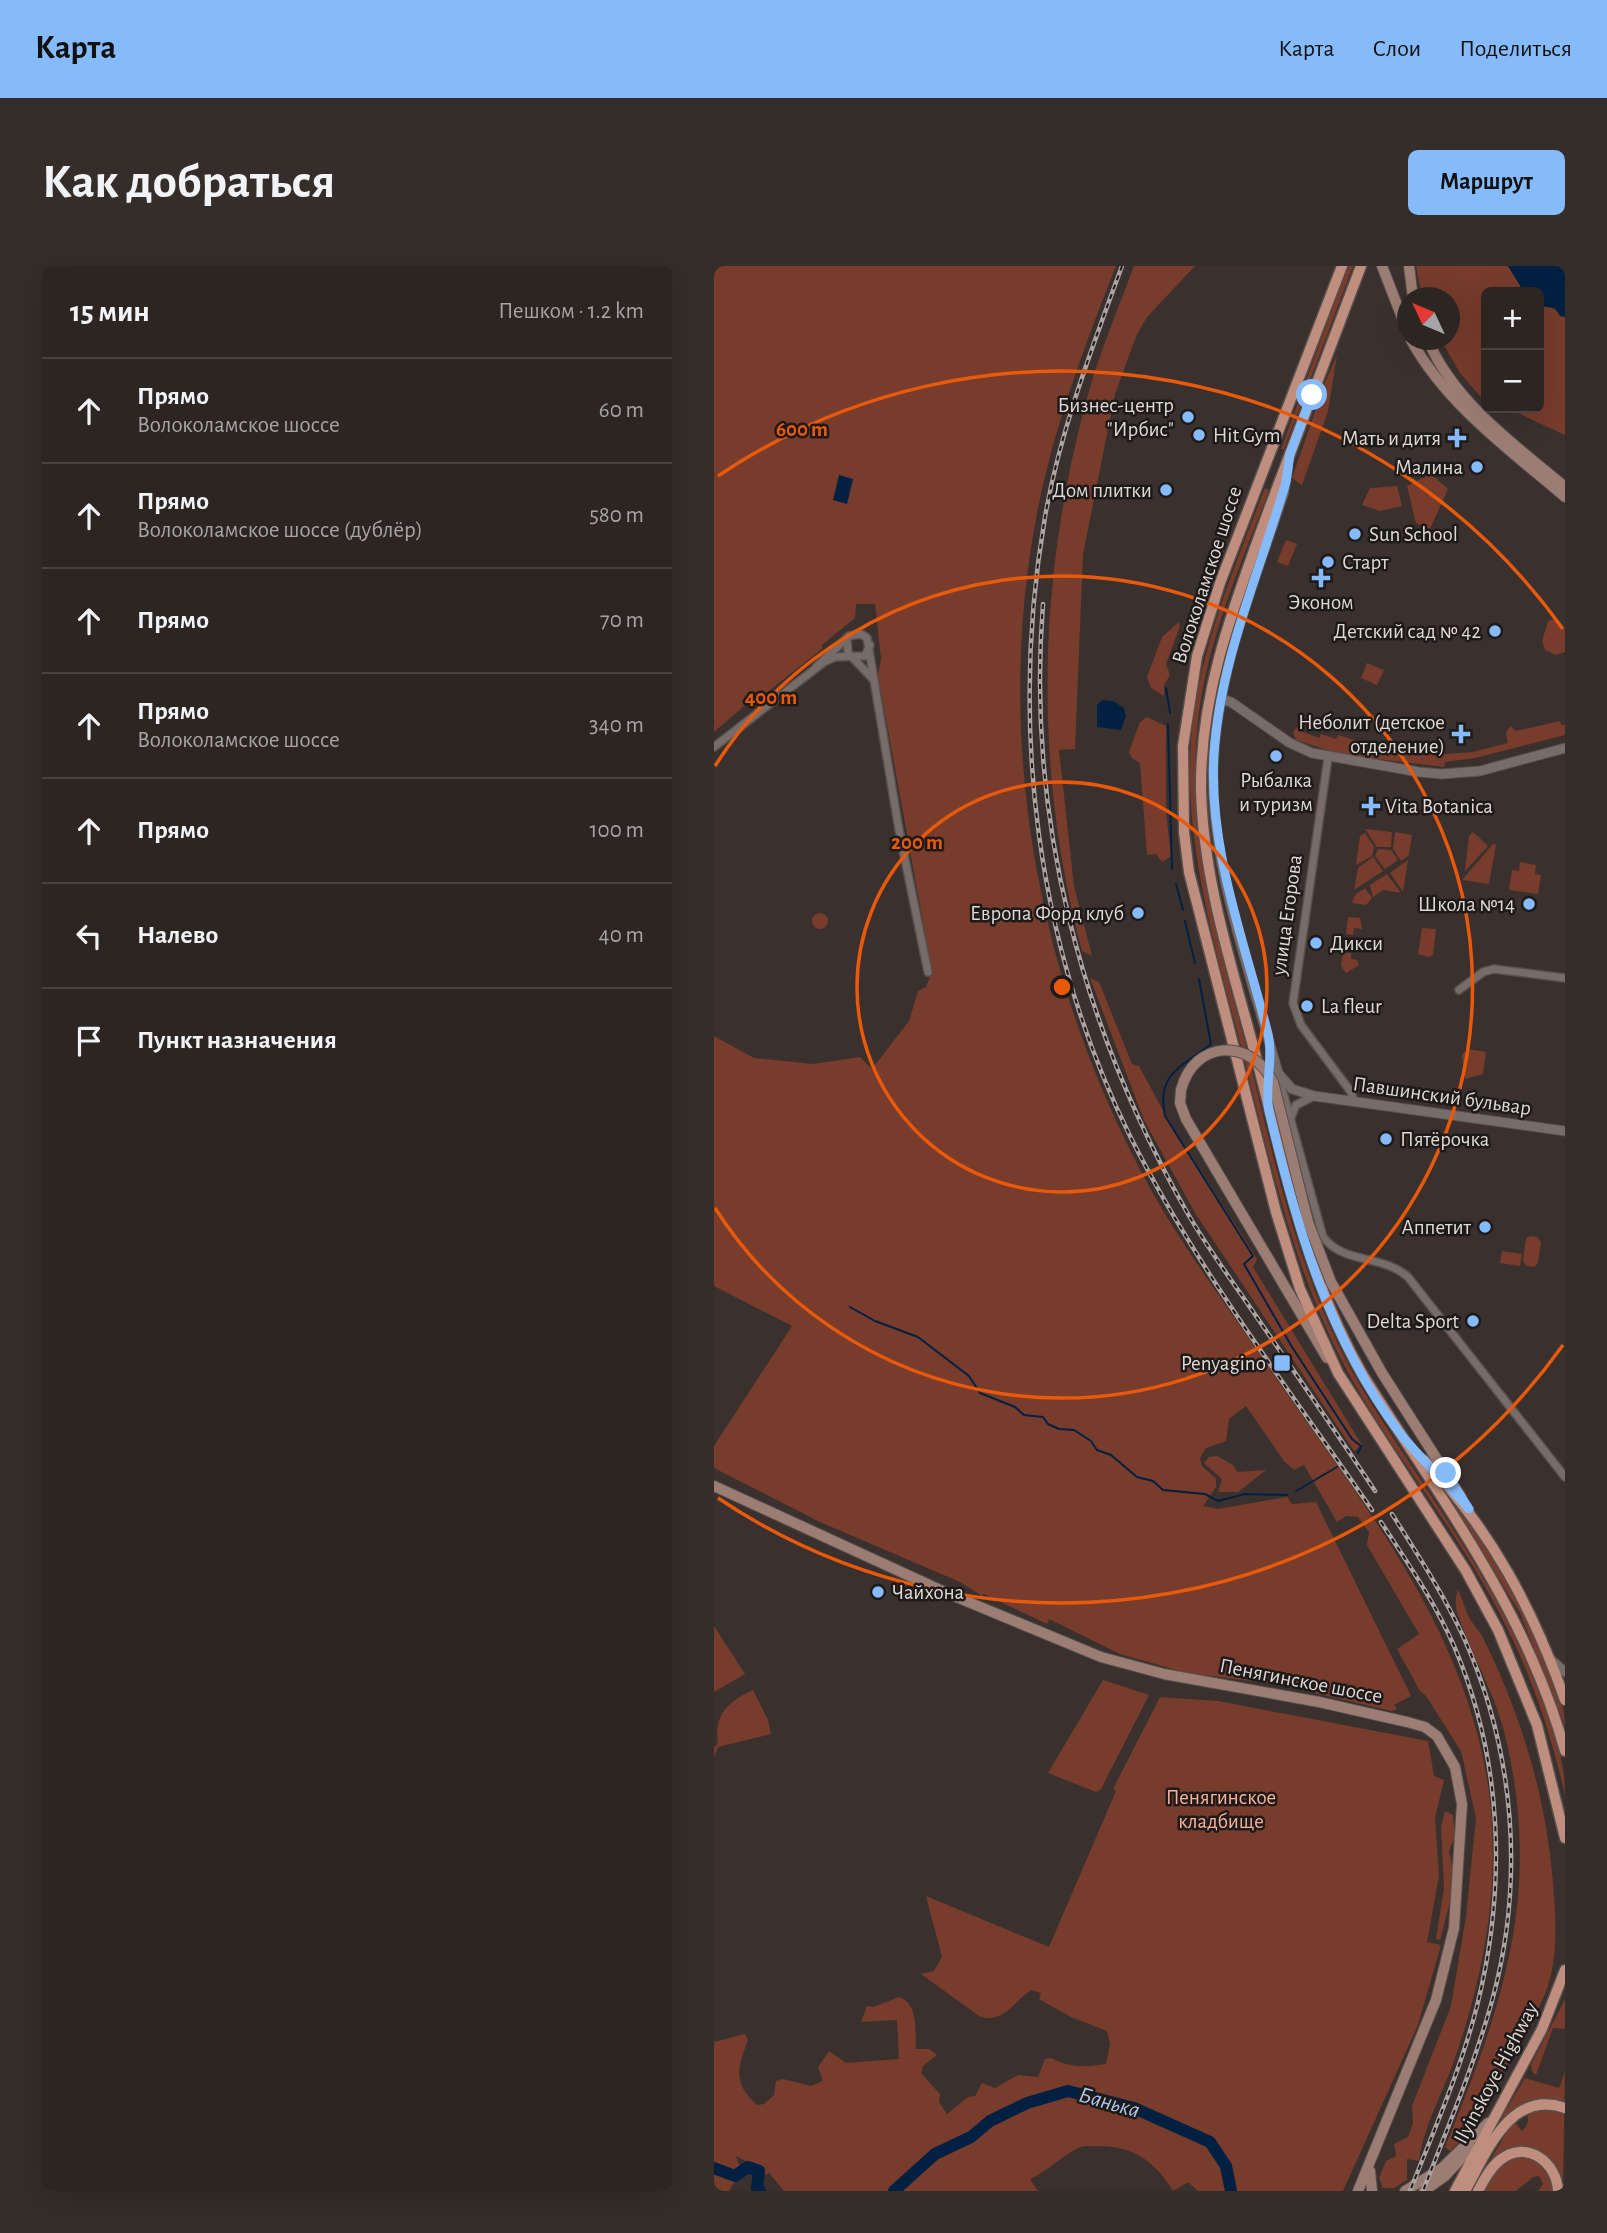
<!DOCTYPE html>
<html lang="ru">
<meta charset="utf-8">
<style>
:root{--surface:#2c2522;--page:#342d2a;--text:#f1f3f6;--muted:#a6a5a5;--line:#484240;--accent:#86bbfb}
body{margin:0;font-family:"Alegreya Sans",sans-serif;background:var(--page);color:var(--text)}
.controls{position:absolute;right:21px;top:21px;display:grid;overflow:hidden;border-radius:10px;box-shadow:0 7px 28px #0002}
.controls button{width:63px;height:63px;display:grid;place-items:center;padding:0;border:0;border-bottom:2px solid var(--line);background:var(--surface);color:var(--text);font:35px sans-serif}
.compass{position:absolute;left:683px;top:21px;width:63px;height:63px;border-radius:50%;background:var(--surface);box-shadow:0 7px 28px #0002;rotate:314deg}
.stop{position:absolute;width:21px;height:21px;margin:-16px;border:5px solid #86bbfb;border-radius:50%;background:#fff}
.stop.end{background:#86bbfb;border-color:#fff;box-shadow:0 2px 7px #0008}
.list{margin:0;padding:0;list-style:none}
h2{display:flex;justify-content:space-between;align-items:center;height:91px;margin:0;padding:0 28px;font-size:30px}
h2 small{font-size:23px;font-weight:400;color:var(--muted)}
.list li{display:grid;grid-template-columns:46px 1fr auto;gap:21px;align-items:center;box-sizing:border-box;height:105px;padding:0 28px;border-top:2px solid var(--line)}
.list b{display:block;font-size:26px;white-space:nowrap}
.list p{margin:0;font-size:23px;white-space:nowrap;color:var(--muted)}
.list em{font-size:23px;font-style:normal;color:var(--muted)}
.icon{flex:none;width:38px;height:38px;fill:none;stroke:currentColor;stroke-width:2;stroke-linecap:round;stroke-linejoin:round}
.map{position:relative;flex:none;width:851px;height:1925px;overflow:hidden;border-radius:10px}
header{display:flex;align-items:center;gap:42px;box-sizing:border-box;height:98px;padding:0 35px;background:var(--accent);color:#111}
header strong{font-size:33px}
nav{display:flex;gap:38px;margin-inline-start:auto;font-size:24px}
.intro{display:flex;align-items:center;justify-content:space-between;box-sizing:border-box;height:168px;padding:0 42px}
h1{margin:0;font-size:49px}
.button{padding:18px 32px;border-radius:10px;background:var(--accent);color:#111;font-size:24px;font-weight:700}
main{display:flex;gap:42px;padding:0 42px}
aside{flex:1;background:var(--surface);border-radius:10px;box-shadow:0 7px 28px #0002}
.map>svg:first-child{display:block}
</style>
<header>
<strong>Карта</strong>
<nav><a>Карта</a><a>Слои</a><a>Поделиться</a></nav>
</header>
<div class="intro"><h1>Как добраться</h1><a class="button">Маршрут</a></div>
<main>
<aside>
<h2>15 мин<small>Пешком · 1.2 km</small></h2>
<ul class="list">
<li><svg class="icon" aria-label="ahead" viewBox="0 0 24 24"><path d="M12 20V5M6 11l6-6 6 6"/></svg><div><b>Прямо</b><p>Волоколамское шоссе</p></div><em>60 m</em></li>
<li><svg class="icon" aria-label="ahead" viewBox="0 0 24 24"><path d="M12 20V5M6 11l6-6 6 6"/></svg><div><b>Прямо</b><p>Волоколамское шоссе (дублёр)</p></div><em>580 m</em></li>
<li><svg class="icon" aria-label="ahead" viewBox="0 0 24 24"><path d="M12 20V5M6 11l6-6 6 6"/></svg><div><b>Прямо</b></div><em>70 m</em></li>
<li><svg class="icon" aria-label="ahead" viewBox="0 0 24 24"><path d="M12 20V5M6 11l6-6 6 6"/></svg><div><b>Прямо</b><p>Волоколамское шоссе</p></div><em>340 m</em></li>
<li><svg class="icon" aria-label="ahead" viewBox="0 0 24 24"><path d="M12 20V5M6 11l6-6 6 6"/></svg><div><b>Прямо</b></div><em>100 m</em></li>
<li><svg class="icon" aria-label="left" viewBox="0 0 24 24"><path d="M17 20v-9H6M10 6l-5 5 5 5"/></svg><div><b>Налево</b></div><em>40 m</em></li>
<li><svg class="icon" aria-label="arrive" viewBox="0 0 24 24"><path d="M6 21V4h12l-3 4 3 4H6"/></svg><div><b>Пункт назначения</b></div></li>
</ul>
</aside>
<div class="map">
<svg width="851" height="1925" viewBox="0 0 851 1925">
<rect width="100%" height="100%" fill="#3a312e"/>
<g fill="#773c2b">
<path d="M0,0H402C372,76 343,153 326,233C279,453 318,690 419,890C458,969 514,1040 563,1113C648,1237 745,1355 772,1507C789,1601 773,1700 742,1789C731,1823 709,1860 705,1895L693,1893V1914L680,1922H669L665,1912L672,1895L682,1890L680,1878L694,1871L699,1857L698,1840L737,1740L752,1650L762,1552L747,1485L712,1430L706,1425L683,1383L705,1368L653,1279L655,1266L644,1251L632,1250L623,1256L590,1199L580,1204L570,1195L532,1140L515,1153L512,1175L492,1182L486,1192L488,1200L502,1213V1221L489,1240L504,1243L573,1231L578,1238L602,1236L697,1430L680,1439L683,1443L677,1445L563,1418L473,1407L406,1388L335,1353L333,1358L270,1328L268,1330L246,1316L106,1256L0,1202V1180L78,1060L0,1020V770L40,792L99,798L146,791L158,803L195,755L204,725L212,721L218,705L164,409L167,393L161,338H142L141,352L108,379V383L47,431L43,429L0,466Z"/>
<path d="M420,0H481L433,51L423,68L401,128L369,288L361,483L345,484L360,620L378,690L368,685C320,506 323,319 371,140C383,92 403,46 420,0Z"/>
<polygon points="634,0 639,0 570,183 567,183"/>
<polygon points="702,0 794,0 810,26 772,26 772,137 746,107 727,74 736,74 736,32 708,31"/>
<polygon points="832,38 851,51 851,169 793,142 825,142 825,40"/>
<polygon points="623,89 614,145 588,219 578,212 604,137 608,138 611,124 608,123"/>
<polygon points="717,208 734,223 716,263 702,257 693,220"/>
<polygon points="683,220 688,240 666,245 648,239 656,222"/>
<path d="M551,222L555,224C526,301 490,381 483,465C473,576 507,682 534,788C562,902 586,1017 646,1119C709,1224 786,1318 828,1434C840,1465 851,1495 851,1529C835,1458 810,1389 774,1326C734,1254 682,1190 641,1119C582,1016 558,902 529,788C502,682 467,574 478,463C487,379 521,300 551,222Z"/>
<polygon points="572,274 583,278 574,300 563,296"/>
<polygon points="842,352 851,364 851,386 842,389 831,384 828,375 834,355"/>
<polygon points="465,356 466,360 452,398 456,409 450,419 450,430 437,422 433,411 448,371"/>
<polygon points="653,397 670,404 663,419 647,412"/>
<polygon points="433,451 452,460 452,546 457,590 448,596 442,588 433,589 426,497 418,492 415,486 426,456"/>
<polygon points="846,455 847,459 851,459 851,469 761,492 731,496 730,501 629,489 582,474 579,466 585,459 586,465 605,472 607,468 622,473 624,469 647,476 733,488 758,486 794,477 792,466 797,460 802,465"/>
<polygon points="651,563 678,566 677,581 663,581"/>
<polygon points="681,566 698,569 695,589 687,595 679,583"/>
<polygon points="759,566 774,580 751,605 755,570"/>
<polygon points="651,567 660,581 658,590 642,599 646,570"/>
<polygon points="779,578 782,579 775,618 748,614"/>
<polygon points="664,583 677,584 684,594 671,603 661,590"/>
<polygon points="659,591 669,605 640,624 644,602"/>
<polygon points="694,594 689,626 676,607"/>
<polygon points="806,596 822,599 821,608 827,609 824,628 795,624 798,604 805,605"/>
<polygon points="673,608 687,627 669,624 659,631 656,619"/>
<polygon points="651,622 658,632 652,639 638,637 641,629"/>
<circle cx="106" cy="655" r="8"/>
<polygon points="634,651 646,652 648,663 640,662 639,669 632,668"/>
<polygon points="708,662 722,663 719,689 715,691 704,688"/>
<polygon points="629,686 637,687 637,693 643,694 645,699 632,707 627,700"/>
<polygon points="376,712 385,716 418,798 425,800 453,852 540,988 543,993 539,1001 648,1179 640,1185 481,947 430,854"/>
<polygon points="753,783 772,786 769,808 751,813 748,789"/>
<polygon points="816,970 823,971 827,976 824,997 820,1001 812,1000 809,995 812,972"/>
<polygon points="788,985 808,988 806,1000 786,997"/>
<polygon points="503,1190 519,1199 523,1206 552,1204 524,1226 504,1226 508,1213 490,1197 495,1191"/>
<path d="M728,1220C771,1276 803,1328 830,1393C840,1415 851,1436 851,1460L806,1347Z"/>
<path d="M744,1324C749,1333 751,1345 756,1353C759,1359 765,1364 768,1370C809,1451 835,1541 840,1631C842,1659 843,1688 835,1716C831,1731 823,1745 816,1759L804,1761L797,1775L804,1777V1767L812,1766L750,1871L736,1885L731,1881C789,1739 828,1628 792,1473C782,1429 759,1392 744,1349C741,1342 741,1331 744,1324Z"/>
<polygon points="0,1360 31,1408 0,1426"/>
<polygon points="389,1414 435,1429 387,1523 382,1526 334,1507"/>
<path d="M39,1424L54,1454L57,1468L4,1481L0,1491V1481L4,1478C0,1447 14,1436 39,1424Z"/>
<path d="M446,1431L504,1435L714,1475L720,1510L730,1514L721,1552L725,1610L713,1676L727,1679L704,1759L629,1925H484L474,1916L459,1925C441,1895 419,1880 384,1880C379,1881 371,1879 367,1881C352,1886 335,1905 316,1913L324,1925H70L55,1907L51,1909L47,1903L22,1890L27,1905L15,1925H0V1776L31,1768L34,1774C23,1803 19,1817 43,1839L50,1838L60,1829L62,1815L69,1813L97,1820L109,1815L104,1801L115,1785L132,1797L185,1793L183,1754L147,1756L153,1740L159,1741L185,1731C205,1738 201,1766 202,1783H215L223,1789L209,1800L207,1807L226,1828L225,1836L233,1848L254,1831L261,1830L268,1817L281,1822L304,1809L324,1811L331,1793L337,1792C355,1802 372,1801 392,1798L396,1778L393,1765L357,1751L325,1733L327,1727L317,1724C299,1736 289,1759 265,1750L207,1708L220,1705L228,1691L212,1630L335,1681L402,1525L399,1523Z"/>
<polygon points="731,1545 739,1549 741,1570 735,1585 739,1603 736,1636 726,1674 722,1673 730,1622 727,1561"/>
<polygon points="851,1733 851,1763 839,1762 822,1809 818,1806 817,1799"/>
<path d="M851,1806L849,1913C846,1910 843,1900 838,1895C817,1873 792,1881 773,1900L796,1861L801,1856L808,1865C817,1856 815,1850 808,1840L786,1854L811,1812L845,1822Z"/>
<path d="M802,1891C824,1890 837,1903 839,1925H824L829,1918L825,1910L819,1911L802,1925H769L782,1904Z"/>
</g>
<g fill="#022042">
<polygon points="794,0 851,0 851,51 846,50 841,42 825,40 825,26 810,26"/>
<polygon points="125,209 139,213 133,238 119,234"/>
<polygon points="388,434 399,435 410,442 412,450 407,464 383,461 383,439"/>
</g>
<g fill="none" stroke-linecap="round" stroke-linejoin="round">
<g stroke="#022042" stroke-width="2">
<polyline points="452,422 456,447"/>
<polyline points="454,458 458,603"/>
<polyline points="462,618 469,644"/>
<polyline points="471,655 481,697"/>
<path d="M485,713L497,778C468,801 442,807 451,850L539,990L530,998L578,1081L638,1173L647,1180L644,1187"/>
<polyline points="136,1041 161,1055 204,1071 255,1110 266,1127 301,1141 310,1149 329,1151 334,1158 345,1163 360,1164 377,1175 383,1184 397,1189 423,1211 439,1215 449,1224 491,1228 504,1235 531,1228 573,1229"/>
<polyline points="582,1225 623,1201"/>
</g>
<g stroke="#022042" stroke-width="12">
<polyline points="0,1902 21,1910 34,1901 45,1905 43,1922 46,1925"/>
<polyline points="180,1925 221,1888 257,1871 276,1855 313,1837 354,1825 420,1842 496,1876 512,1900 517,1925"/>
</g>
<defs>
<g id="minor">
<polyline points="133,373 134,387 159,413"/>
<polyline points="102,401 135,370 147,368 153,372 185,564 214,706"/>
<polyline points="0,481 110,396 121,391 151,390 156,379"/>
<polyline points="614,492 579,737 587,759 637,826 640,836"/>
<polyline points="745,724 769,706 780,703 851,712"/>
<path d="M564,808L609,971C631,999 668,988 694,1011L851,1211"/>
<polyline points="577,851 582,839 600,830"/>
</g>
<g id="tertiary">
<path d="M574,201L570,226C542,311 506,398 500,487C492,591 537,708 564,807L578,823L600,830L851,865"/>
<polyline points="507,433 517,436 576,477 598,487 705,506 728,508 766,505 851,482"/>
<polyline points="837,1394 851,1406"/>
</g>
<g id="secondary">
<polyline points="668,0 694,67"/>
<polyline points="695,0 699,32"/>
<path d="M697,74C733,139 796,184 851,231"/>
<path d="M714,74C739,135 802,180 851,221"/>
<polyline points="467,824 466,837 472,853 613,1092"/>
<polyline points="617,1016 668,1107 747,1231"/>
<polyline points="0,1220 235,1328 387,1391 450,1408 605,1436 693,1456 711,1461 723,1470 741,1501 748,1538 740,1662 722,1734 644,1925"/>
<polyline points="656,1905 658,1925"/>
<polyline points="691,1925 728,1902 774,1857"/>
<polyline points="710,1925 731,1910 757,1882"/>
</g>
<g id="primary">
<polyline points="628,0 506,317 483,390 469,480 470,566 475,606 562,946 586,1023 624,1107 752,1305 784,1364 823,1459 851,1572"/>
<path d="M647,0C616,82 585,164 554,246C521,337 486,425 487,523C489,621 524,719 548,814C574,917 596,1018 650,1111C727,1234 812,1343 851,1485"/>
<path d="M710,1194C777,1264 819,1343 851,1434"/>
<polyline points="741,1925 828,1763 851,1704"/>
<path d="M751,1925C772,1888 796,1822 851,1842"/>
<path d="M764,1925C770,1914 776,1902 786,1894C812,1873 843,1896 844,1925"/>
</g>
</defs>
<use href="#minor" stroke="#564f4c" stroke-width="10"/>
<use href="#tertiary" stroke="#564f4c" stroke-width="11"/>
<use href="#secondary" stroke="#564f4c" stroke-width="12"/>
<use href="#primary" stroke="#564f4c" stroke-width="13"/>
<use href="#minor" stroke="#776c69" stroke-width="7"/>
<use href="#tertiary" stroke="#776c69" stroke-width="9"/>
<use href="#secondary" stroke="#9c7d74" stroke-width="10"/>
<use href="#primary" stroke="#c08e7f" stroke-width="10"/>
<defs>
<g id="rail">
<path d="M408,0C378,82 346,165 331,251C295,460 322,679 416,870C482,1002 574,1122 658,1244"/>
<path d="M329,338C312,552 368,763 474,948C494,983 519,1016 542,1050C582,1108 622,1166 661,1225"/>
<path d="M678,1248C704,1289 730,1329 750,1372C801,1486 811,1615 778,1735C760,1800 733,1863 709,1925"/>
<path d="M667,1256C693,1296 721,1336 740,1380C789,1494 793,1620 763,1740C747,1803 720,1864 696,1925"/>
</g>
</defs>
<use href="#rail" stroke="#aba4a2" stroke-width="4.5"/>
<use href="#rail" stroke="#1e1a19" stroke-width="2" stroke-dasharray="5" stroke-linecap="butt"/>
<defs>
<path id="secondary-bridge" d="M467,824C480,774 536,771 559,816L594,956L617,1016"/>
</defs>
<use href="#secondary-bridge" stroke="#564f4c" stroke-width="12" stroke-linecap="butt"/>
<use href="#secondary-bridge" stroke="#9c7d74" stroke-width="10"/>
</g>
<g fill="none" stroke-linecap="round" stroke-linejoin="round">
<path stroke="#86bbfb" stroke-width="9" d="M598,129L576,188L572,216C546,305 506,394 500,488C494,583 531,677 554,768C560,793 550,821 555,845C582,959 614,1071 685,1166C706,1193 733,1216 755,1243L732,1207"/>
</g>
<g fill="none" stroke="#e8590c" stroke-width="3.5">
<circle cx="348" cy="721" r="205"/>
<path d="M1 500A411 411 0 1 1 1 942"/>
<path d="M849 1079A616 616 0 0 1 4 1232M4 210A616 616 0 0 1 849 363"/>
</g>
<g fill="#86bbfb" stroke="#1e1a19" stroke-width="2.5">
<circle cx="474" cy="151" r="7"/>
<circle cx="485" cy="169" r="7"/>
<path d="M739.5 161.5h7v7h7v7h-7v7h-7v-7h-7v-7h7z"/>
<circle cx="763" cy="201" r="7"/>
<circle cx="452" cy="224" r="7"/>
<circle cx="641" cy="268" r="7"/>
<circle cx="614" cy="296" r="7"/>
<path d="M603.5 301.5h7v7h7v7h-7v7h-7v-7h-7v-7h7z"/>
<circle cx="781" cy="365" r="7"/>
<path d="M743.5 457.5h7v7h7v7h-7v7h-7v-7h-7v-7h7z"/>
<circle cx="562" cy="490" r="7"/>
<path d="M653.5 529.5h7v7h7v7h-7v7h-7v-7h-7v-7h7z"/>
<circle cx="815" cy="638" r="7"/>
<circle cx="424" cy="647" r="7"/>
<circle cx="602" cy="677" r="7"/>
<circle cx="593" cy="740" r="7"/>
<circle cx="672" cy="873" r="7"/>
<circle cx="771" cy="961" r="7"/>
<circle cx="759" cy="1055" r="7"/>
<rect x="559" y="1088" width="18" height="18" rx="3.5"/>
<circle cx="164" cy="1326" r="7"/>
</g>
<g text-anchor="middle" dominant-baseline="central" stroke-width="5" stroke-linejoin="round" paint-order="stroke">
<g font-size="21" fill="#dfd9d7" stroke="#1e1a19" text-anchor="end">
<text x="460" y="139">Бизнес-центр<tspan x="460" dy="24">"Ирбис"</tspan></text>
<text x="499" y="169" text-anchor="start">Hit Gym</text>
<text x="727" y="172">Мать и дитя</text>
<text x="749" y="201">Малина</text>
<text x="438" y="224">Дом плитки</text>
<text x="655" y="268" text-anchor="start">Sun School</text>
<text x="628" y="296" text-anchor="start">Старт</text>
<text x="607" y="336" text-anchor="middle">Эконом</text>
<text x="767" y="365">Детский сад № 42</text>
<text x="731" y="456">Неболит (детское<tspan x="731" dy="24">отделение)</tspan></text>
<text x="562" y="514" text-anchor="middle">Рыбалка<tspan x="562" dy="24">и туризм</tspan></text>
<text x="671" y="540" text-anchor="start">Vita Botanica</text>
<text x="801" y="638">Школа №14</text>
<text x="410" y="647">Европа Форд клуб</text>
<text x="616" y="677" text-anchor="start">Дикси</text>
<text x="607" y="740" text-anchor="start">La fleur</text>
<text x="686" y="873" text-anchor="start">Пятёрочка</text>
<text x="757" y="961">Аппетит</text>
<text x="745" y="1055">Delta Sport</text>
<text x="552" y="1097">Penyagino</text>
<text x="178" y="1326" text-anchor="start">Чайхона</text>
</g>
<g font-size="21" fill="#dfd9d7" stroke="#1e1a19">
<text transform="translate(493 309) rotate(-72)">Волоколамское шоссе</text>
<text transform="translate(573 649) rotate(-82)">улица Егорова</text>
<text transform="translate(728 830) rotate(8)">Павшинский бульвар</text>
<text transform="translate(587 1415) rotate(11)">Пенягинское шоссе</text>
<text transform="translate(782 1807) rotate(-62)">Ilyinskoye Highway</text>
</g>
<g font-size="21" fill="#fab19a" stroke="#1e1a19">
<text x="507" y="1531">Пенягинское<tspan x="507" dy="24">кладбище</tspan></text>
</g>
<g font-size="23" font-style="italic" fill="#aeccf1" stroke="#1e1a19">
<text transform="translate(395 1837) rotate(16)">Банька</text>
</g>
</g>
<circle cx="348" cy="721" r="10" fill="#e8590c" stroke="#1e1a19" stroke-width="3.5"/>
<g font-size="21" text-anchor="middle" font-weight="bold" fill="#e8590c" stroke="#1e1a19" stroke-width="5" stroke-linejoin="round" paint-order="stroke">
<text x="88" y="170">600 m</text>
<text x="57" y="438">400 m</text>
<text x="203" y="583">200 m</text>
</g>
</svg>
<div class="controls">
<button>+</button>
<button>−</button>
</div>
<svg class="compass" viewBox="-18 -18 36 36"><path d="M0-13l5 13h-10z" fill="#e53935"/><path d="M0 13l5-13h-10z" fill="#a6a5a5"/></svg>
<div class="stop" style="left:598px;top:129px"></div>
<div class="stop end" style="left:732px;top:1207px"></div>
</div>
</main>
